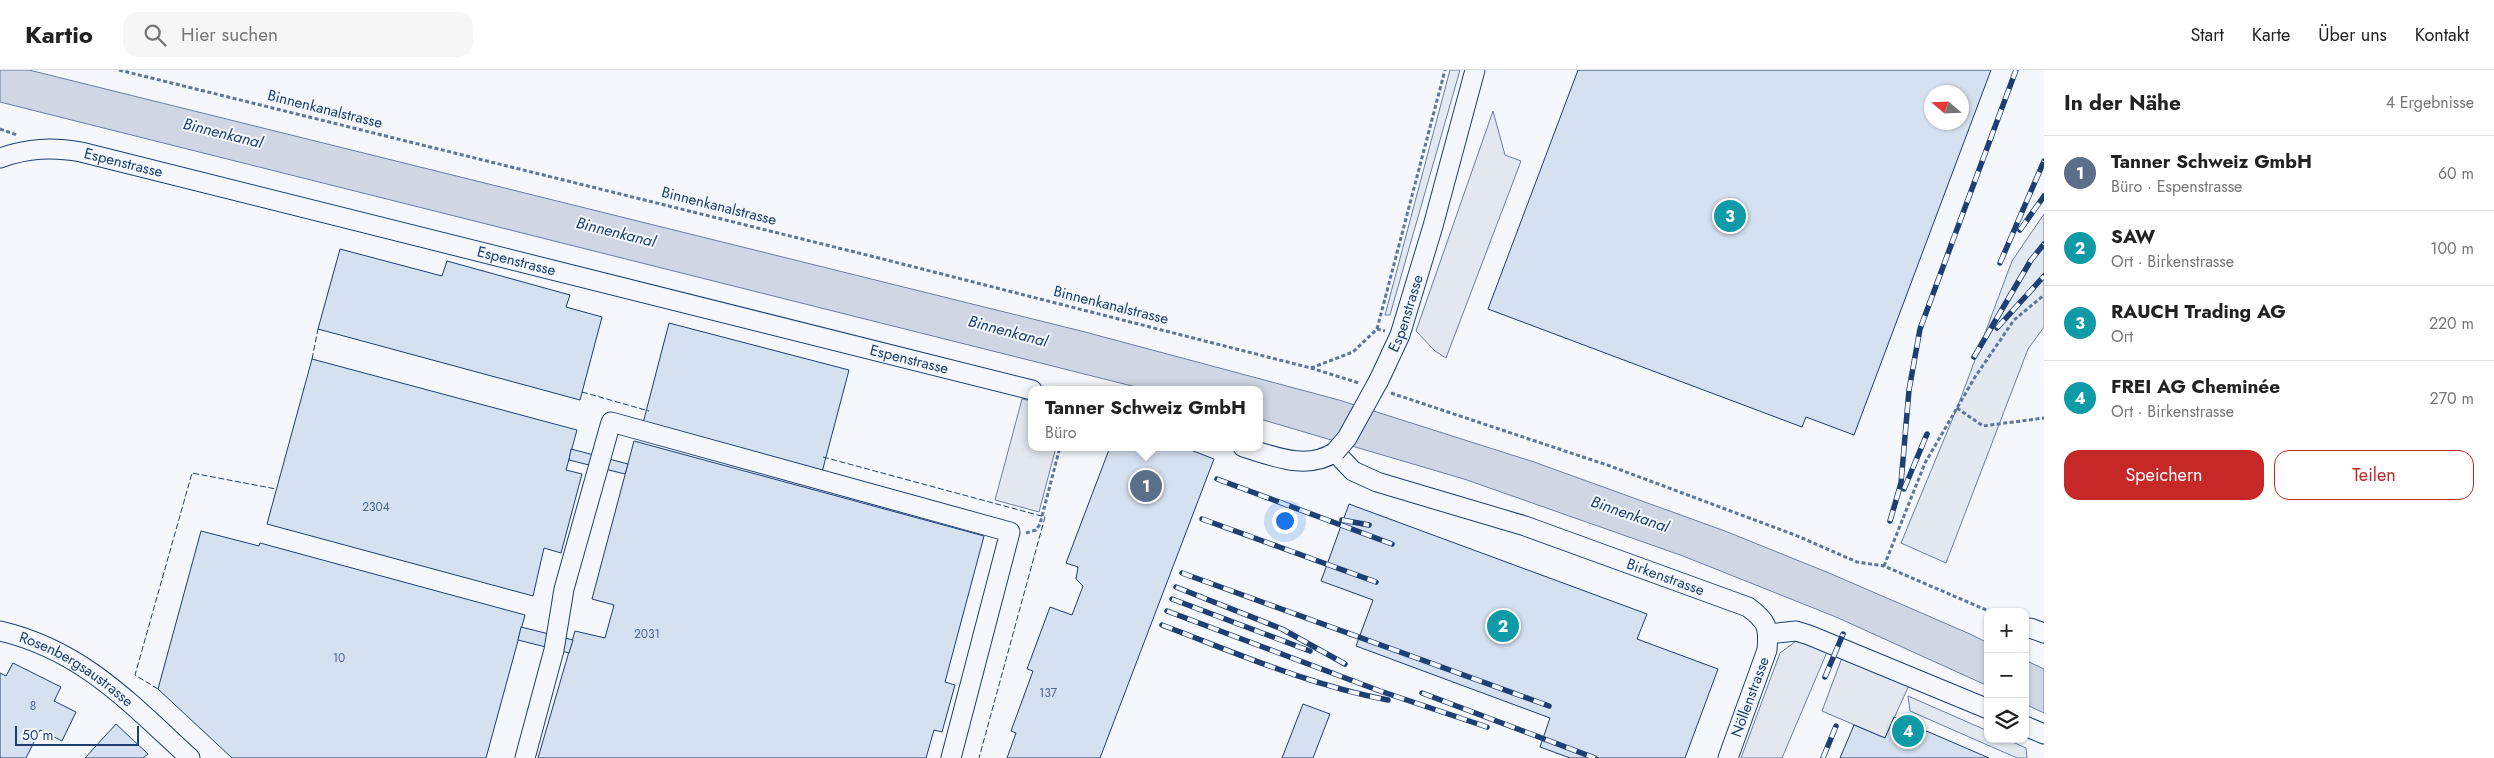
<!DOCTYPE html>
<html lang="de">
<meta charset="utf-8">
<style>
:root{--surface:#fff;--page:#f6f6f6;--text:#222;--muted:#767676;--line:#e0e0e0;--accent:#c62828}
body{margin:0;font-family:Jost,sans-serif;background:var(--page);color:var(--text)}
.controls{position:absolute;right:15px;bottom:15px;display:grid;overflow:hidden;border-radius:10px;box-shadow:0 1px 4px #0004}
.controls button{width:45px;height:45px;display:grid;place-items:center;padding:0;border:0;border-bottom:1px solid var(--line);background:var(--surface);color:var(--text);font:25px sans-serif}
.compass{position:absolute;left:1924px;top:15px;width:45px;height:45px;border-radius:50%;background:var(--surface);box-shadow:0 1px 4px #0004;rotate:289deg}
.scale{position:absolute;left:15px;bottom:12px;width:124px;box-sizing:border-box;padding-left:5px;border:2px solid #1d3f73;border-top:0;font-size:14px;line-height:18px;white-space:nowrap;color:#1d3f73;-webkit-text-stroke:4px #f4f7fb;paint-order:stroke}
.you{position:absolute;left:1284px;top:450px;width:18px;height:18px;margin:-12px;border:4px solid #fff;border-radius:50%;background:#1a73e8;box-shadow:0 0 0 8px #1a73e833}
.badge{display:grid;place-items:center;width:32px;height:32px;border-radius:50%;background:var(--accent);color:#fff;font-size:16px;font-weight:700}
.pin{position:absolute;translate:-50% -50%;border:2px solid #fff;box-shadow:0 1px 5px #0006}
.popup{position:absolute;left:1028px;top:316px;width:235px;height:65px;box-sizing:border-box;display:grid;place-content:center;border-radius:10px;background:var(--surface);filter:drop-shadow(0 1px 4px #0005);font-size:16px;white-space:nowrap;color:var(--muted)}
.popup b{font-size:19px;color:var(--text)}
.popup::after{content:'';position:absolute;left:50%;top:100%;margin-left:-10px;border:10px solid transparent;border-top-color:var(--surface)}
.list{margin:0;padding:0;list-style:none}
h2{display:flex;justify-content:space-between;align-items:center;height:65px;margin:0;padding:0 20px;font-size:21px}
h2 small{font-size:16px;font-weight:400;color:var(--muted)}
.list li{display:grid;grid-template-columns:32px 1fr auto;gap:15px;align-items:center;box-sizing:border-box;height:75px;padding:0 20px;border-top:1px solid var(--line)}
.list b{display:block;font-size:19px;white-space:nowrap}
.list p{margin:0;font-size:16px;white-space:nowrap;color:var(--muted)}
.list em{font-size:16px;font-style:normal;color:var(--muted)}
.actions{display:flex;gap:10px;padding:15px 20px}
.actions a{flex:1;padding:11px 0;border:1px solid var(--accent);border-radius:15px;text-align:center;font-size:18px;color:var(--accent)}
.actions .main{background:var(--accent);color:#fff}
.icon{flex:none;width:28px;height:28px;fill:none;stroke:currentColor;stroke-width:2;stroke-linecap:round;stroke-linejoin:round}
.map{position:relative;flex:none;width:2044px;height:688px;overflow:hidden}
header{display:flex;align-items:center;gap:30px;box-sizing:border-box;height:70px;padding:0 25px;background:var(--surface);border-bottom:1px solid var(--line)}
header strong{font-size:24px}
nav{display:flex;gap:28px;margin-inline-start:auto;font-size:18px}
.search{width:350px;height:45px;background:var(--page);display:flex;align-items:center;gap:12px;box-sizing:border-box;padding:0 18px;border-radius:15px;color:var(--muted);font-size:19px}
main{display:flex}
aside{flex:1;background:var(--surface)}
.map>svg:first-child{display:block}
</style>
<header>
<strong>Kartio</strong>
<div class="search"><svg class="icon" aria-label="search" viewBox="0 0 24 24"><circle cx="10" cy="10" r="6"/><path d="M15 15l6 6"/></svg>Hier suchen</div>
<nav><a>Start</a><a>Karte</a><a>Über uns</a><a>Kontakt</a></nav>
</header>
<main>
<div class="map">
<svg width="2044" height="688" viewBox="0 0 2044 688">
<rect width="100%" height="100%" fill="#f4f7fb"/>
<g fill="#e3e9f0" stroke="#687fa3">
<polygon points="1450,0 1460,0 1390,245 1385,245"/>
<polygon points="2044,144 2044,257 2028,279 1946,493 1901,473 1957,338 2012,191"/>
</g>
<g fill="#e3e8f0" stroke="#687fa3">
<polygon points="1493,41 1505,85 1521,91 1446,288 1435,281 1416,261"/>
<polygon points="1022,329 1032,331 1032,377 1056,377 1039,442 995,430"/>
<polygon points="1796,571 1827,582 1782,688 1741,688 1780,583"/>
<polygon points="1843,585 1910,613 1885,668 1822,641"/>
<polygon points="1908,626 1988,661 1988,669 2006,669 2026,678 2027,688 2017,688 1910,641"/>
</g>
<g fill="#cfd7e4" stroke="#687fa3">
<polygon points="0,0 29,0 1085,262 1339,330 1534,392 1725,461 1829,503 1970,564 1988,573 1988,616 1836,547 1683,486 1464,409 1260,349 1260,320 1148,320 0,32"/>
<polygon points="2025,590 2044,599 2044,643 2025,634"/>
</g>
<g fill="#d5e0f0" stroke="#1d3f73" fill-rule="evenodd">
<path d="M1578,0H1991L1854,365L1806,347L1802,357L1488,239ZM1932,22H1962V52H1932Z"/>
<polygon points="340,179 442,206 447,191 570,225 566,237 602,247 580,330 318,259"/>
<polygon points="669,253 849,300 821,406 642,357"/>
<polygon points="312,289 577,360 566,400 582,404 561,483 544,478 533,526 267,454"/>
<polygon points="634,371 984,466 945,612 955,615 942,662 934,660 926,688 538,688 575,561 605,568 614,535 592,529"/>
<polygon points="1110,377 1183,377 1214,389 1100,688 1007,688 1016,663 1011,661 1033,601 1027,599 1050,537 1072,545 1083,516 1076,509 1078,497 1066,493"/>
<polygon points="571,379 628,394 625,404 569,390"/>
<polygon points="1349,434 1647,544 1637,569 1718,599 1685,688 1570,688 1540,677 1550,648 1356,576 1373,530 1321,511"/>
<polygon points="201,461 259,476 260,473 525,545 486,688 232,688 158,619"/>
<polygon points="521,557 573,570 569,583 518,570"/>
<polygon points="13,593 61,617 54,631 76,642 62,671 40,660 26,688 0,688 0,603 6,606"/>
<polygon points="1303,634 1330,644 1313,688 1282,688"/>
<polygon points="1894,647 1989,688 1840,688 1854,655 1885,668"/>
<polygon points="116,654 148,684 143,688 85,688"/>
</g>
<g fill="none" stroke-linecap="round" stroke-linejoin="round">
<defs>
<g id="minor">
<path id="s1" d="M0,88C28,78 52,77 81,82L1032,320"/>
<path id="s2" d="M1379,310L1400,265L1433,156L1475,0"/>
<path id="s3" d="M1243,377C1273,386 1307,401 1335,382L1353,401L1377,412L1525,456L1748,537C1767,551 1769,557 1767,580L1728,688"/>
<polyline points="2030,558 2044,563"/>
<path id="s4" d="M0,561C82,580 130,633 190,688"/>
<polyline points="1768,564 1796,561 1809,565 1988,639"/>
<polyline points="2025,656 2044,664"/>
<polyline points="525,688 554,580 564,519 611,352 1010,462 951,688"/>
</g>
</defs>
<use href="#minor" stroke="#1d3f73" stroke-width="21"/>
<g stroke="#5e769c" stroke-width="3" stroke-dasharray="4 2.5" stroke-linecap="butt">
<polyline points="119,0 879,188 1311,298 1359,313"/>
<polyline points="0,59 17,65"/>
<polyline points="1377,259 1445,0"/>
<polyline points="1311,298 1353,282 1377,259 1385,261"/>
<polyline points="1391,323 1610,396 1795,465 1857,492 1884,496 1991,542"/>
<polyline points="1957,338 1983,356 2044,348"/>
<polyline points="1026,463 1036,460 1040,454 1060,377"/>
<polyline points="1884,496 1925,393 1975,307 2014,250 2044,225"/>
</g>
<use href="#minor" stroke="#f4f7fb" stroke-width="19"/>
<defs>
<g id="rail">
<polyline points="2020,160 2044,126"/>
<polyline points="2000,193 2044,91"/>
<polyline points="1997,258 2044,206"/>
<polyline points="1974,287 2031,190 2044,174"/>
<polyline points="1217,409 1392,474"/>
<polyline points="1904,419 1927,364"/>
<polyline points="1202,449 1376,512"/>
<polyline points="1342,450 1369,455"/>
<polyline points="1890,451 1901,413 1909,320 1920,259 2016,0"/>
<polyline points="1182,503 1549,636"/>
<polyline points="1176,517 1282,559 1345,594"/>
<polyline points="1172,529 1310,581"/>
<polyline points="1167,541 1380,621 1487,657"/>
<path d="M1162,555C1236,583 1309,615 1388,630"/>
<polyline points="1825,607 1843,564"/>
<polyline points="1422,623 1595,688"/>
<polyline points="1823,688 1836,656"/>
</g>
</defs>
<use href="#rail" stroke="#1d3f73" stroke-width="5.5"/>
<use href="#rail" stroke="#f4f7fb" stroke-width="4" stroke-dasharray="11" stroke-linecap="butt"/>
<defs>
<polyline id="minor-bridge" points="1335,382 1347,368 1379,310"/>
</defs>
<use href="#minor-bridge" stroke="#1d3f73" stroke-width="21" stroke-linecap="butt"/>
<use href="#minor-bridge" stroke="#f4f7fb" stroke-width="19"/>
<g stroke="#1d3f73" stroke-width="1" stroke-dasharray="6 2.5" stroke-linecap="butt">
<polyline points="312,289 318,259"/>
<polyline points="582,322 649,341"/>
<polyline points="823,387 1045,447 979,688"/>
<polyline points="158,619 135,605 192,403 276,419"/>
</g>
</g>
<g text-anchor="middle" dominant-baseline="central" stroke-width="4" stroke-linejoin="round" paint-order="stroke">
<g font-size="12" fill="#4b6792">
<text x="376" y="437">2304</text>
<text x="647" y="564">2031</text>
<text x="339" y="588">10</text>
<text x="1048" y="623">137</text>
<text x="33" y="636">8</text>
</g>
<g font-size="15" fill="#1d3f73" stroke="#f4f7fb">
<text transform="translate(325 39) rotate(14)">Binnenkanalstrasse</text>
<text stroke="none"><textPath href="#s1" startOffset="126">Espenstrasse</textPath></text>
<text transform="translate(719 136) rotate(14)">Binnenkanalstrasse</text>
<text stroke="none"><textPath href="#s1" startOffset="531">Espenstrasse</textPath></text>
<text transform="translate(1111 235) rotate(14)">Binnenkanalstrasse</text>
<text stroke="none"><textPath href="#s2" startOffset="72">Espenstrasse</textPath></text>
<text stroke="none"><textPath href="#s1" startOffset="936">Espenstrasse</textPath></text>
<text stroke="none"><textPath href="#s3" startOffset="452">Birkenstrasse</textPath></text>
<text stroke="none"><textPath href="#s4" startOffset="86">Rosenbergsaustrasse</textPath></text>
<text transform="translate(1750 627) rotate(-70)">Nöllenstrasse</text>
</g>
<g font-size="16" font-style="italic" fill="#1d3f73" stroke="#f4f7fb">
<text transform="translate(223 63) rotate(14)">Binnenkanal</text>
<text transform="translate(616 162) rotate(14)">Binnenkanal</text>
<text transform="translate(1008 261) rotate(15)">Binnenkanal</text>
<text transform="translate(1630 444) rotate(19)">Binnenkanal</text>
</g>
</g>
</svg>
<div class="controls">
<button>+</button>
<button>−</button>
<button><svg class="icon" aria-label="layers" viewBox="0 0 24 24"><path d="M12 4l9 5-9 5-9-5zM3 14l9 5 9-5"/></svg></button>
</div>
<svg class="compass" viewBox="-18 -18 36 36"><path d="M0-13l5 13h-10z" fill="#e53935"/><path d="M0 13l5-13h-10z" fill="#767676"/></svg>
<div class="scale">50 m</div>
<div class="you"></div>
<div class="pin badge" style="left:1146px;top:416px;background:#5c6f8a">1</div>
<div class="popup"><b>Tanner Schweiz GmbH</b>Büro</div>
<div class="pin badge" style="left:1503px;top:556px;background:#0f9aa8">2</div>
<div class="pin badge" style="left:1730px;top:146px;background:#0f9aa8">3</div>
<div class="pin badge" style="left:1908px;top:661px;background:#0f9aa8">4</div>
</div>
<aside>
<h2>In der Nähe<small>4 Ergebnisse</small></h2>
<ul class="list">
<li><span class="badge" style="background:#5c6f8a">1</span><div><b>Tanner Schweiz GmbH</b><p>Büro · Espenstrasse</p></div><em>60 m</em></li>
<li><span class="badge" style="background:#0f9aa8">2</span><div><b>SAW</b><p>Ort · Birkenstrasse</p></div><em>100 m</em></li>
<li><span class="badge" style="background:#0f9aa8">3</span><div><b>RAUCH Trading AG</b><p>Ort</p></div><em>220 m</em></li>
<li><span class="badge" style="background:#0f9aa8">4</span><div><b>FREI AG Cheminée</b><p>Ort · Birkenstrasse</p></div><em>270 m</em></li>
</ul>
<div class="actions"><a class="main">Speichern</a><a>Teilen</a></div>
</aside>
</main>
